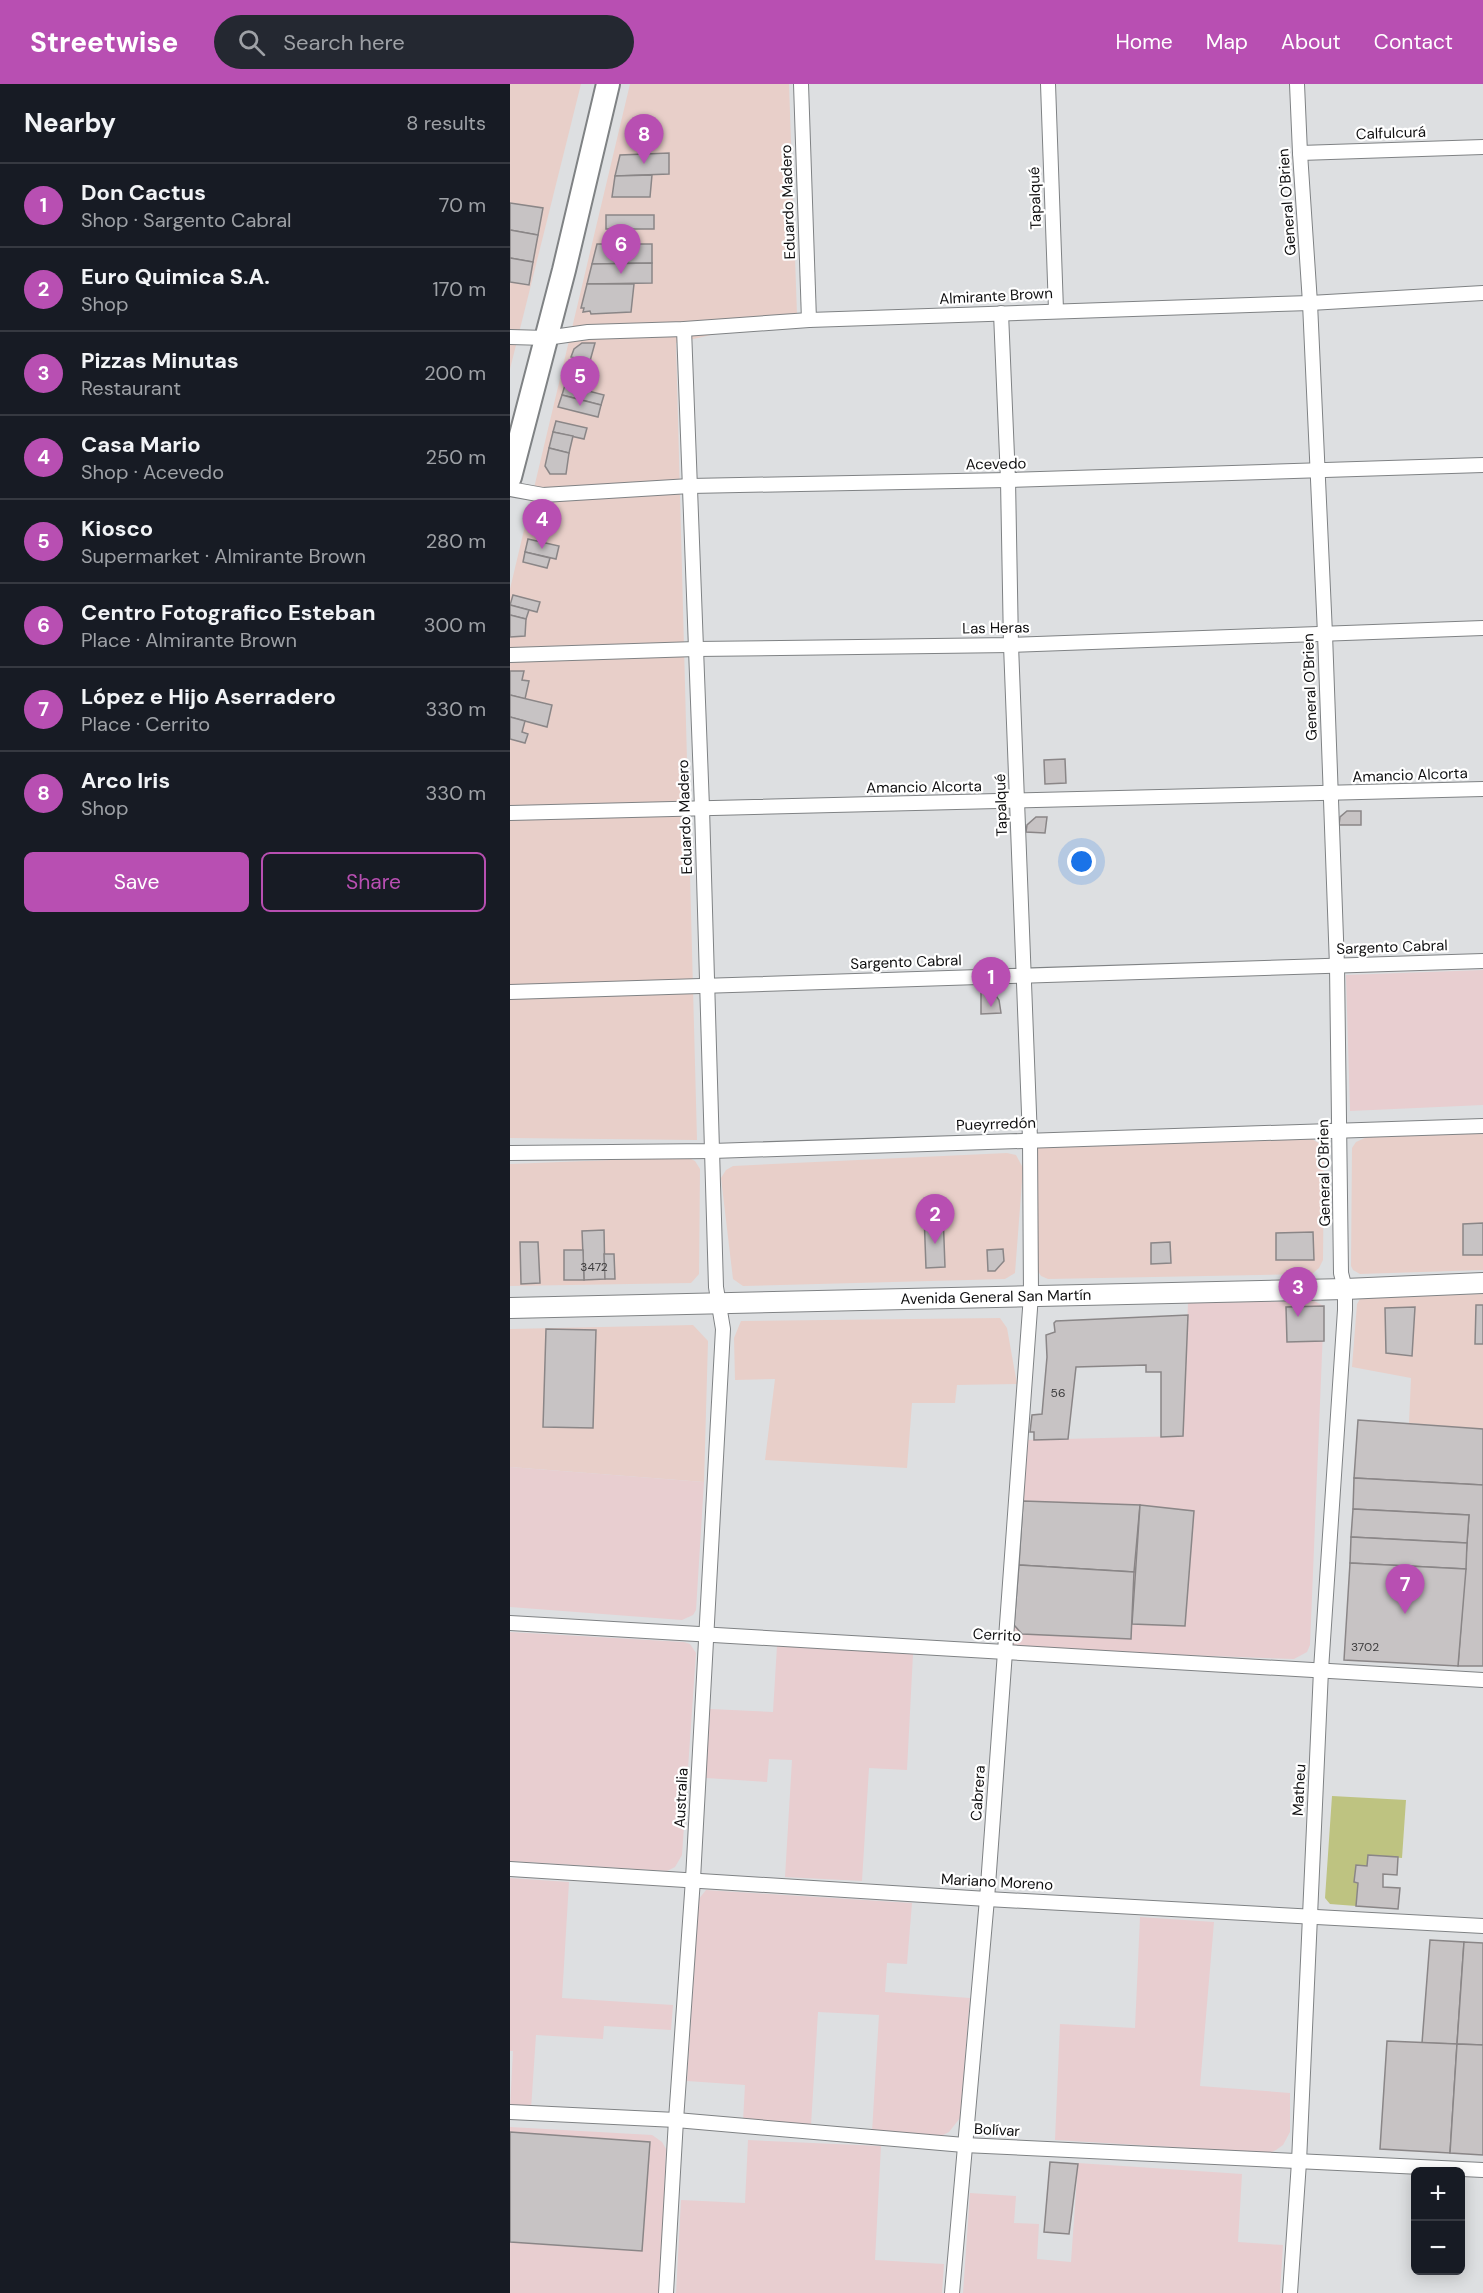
<!DOCTYPE html>
<meta charset="utf-8">
<style>
:root{--surface:#171b24;--page:#242831;--text:#f1f3f6;--muted:#9ea1a6;--line:#363941;--accent:#b84fb2}
body{margin:0;font-family:"DM Sans",sans-serif;background:var(--page);color:var(--text)}
.controls{position:absolute;right:18px;bottom:18px;display:grid;overflow:hidden;border-radius:9px;box-shadow:0 3px 15px #0003}
.controls button{width:54px;height:54px;display:grid;place-items:center;padding:0;border:0;border-bottom:2px solid var(--line);background:var(--surface);color:var(--text);font:30px sans-serif}
.you{position:absolute;left:572px;top:778px;width:21px;height:21px;margin:-15px;border:4px solid #fff;border-radius:50%;background:#1a73e8;box-shadow:0 0 0 9px #1a73e833}
.badge{display:grid;place-items:center;width:39px;height:39px;border-radius:50%;background:var(--accent);color:#fff;font-size:20px;font-weight:700}
.pin{position:absolute;translate:-50% -50px;filter:drop-shadow(0 2px 3px #0008)}
.pin::after{content:'';position:absolute;top:32px;width:21px;height:18px;background:inherit;clip-path:polygon(0 0,100% 0,50% 100%)}
.list{margin:0;padding:0;list-style:none}
h2{display:flex;justify-content:space-between;align-items:center;height:78px;margin:0;padding:0 24px;font-size:26px}
h2 small{font-size:20px;font-weight:400;color:var(--muted)}
.list li{display:grid;grid-template-columns:39px 1fr auto;gap:18px;align-items:center;box-sizing:border-box;height:84px;padding:0 24px;border-top:2px solid var(--line)}
.list b{display:block;font-size:22px;white-space:nowrap}
.list p{margin:0;font-size:20px;white-space:nowrap;color:var(--muted)}
.list em{font-size:20px;font-style:normal;color:var(--muted)}
.actions{display:flex;gap:12px;padding:18px 24px}
.actions a{flex:1;padding:14px 0;border:2px solid var(--accent);border-radius:9px;text-align:center;font-size:21px;color:var(--accent)}
.actions .main{background:var(--accent);color:#fff}
.icon{flex:none;width:33px;height:33px;fill:none;stroke:currentColor;stroke-width:2;stroke-linecap:round;stroke-linejoin:round}
.map{position:relative;flex:none;width:973px;height:2209px;overflow:hidden}
header{display:flex;align-items:center;gap:36px;box-sizing:border-box;height:84px;padding:0 30px;background:var(--accent);color:#fff}
header strong{font-size:28px}
nav{display:flex;gap:33px;margin-inline-start:auto;font-size:21px}
.search{width:420px;height:54px;background:var(--page);display:flex;align-items:center;gap:15px;box-sizing:border-box;padding:0 21px;border-radius:33px;color:var(--muted);font-size:22px}
main{display:flex}
aside{flex:1;background:var(--surface)}
.map>svg:first-child{display:block}
</style>
<header>
<strong>Streetwise</strong>
<div class="search"><svg class="icon" aria-label="search" viewBox="0 0 24 24"><circle cx="10" cy="10" r="6"/><path d="M15 15l6 6"/></svg>Search here</div>
<nav><a>Home</a><a>Map</a><a>About</a><a>Contact</a></nav>
</header>
<main>
<aside>
<h2>Nearby<small>8 results</small></h2>
<ul class="list">
<li><span class="badge">1</span><div><b>Don Cactus</b><p>Shop · Sargento Cabral</p></div><em>70 m</em></li>
<li><span class="badge">2</span><div><b>Euro Quimica S.A.</b><p>Shop</p></div><em>170 m</em></li>
<li><span class="badge">3</span><div><b>Pizzas Minutas</b><p>Restaurant</p></div><em>200 m</em></li>
<li><span class="badge">4</span><div><b>Casa Mario</b><p>Shop · Acevedo</p></div><em>250 m</em></li>
<li><span class="badge">5</span><div><b>Kiosco</b><p>Supermarket · Almirante Brown</p></div><em>280 m</em></li>
<li><span class="badge">6</span><div><b>Centro Fotografico Esteban</b><p>Place · Almirante Brown</p></div><em>300 m</em></li>
<li><span class="badge">7</span><div><b>López e Hijo Aserradero</b><p>Place · Cerrito</p></div><em>330 m</em></li>
<li><span class="badge">8</span><div><b>Arco Iris</b><p>Shop</p></div><em>330 m</em></li>
</ul>
<div class="actions"><a class="main">Save</a><a>Share</a></div>
</aside>
<div class="map">
<svg width="973" height="2209" viewBox="0 0 973 2209">
<rect width="100%" height="100%" fill="#dddfe1"/>
<g fill="#e8cfc9">
<polygon points="0,0 71,0 0,285"/>
<polygon points="120,0 279,0 287,231 166,259 187,1056 0,1054 0,505"/>
<polygon points="973,1047 973,1186 850,1190 843,1186 841,1182 842,1064 846,1058 859,1052"/>
<polygon points="802,1055 810,1060 814,1067 813,1176 809,1184 802,1190 538,1195 531,1192 526,1184 527,1064"/>
<polygon points="497,1069 506,1071 513,1084 505,1189 495,1195 233,1202 223,1195 211,1094 216,1086 223,1082"/>
<polygon points="177,1073 185,1077 190,1085 189,1190 181,1199 0,1202 0,1080"/>
<polygon points="973,1210 973,1345 899,1339 901,1294 842,1283 847,1220 850,1215 855,1213"/>
<polygon points="490,1234 497,1244 507,1300 447,1301 445,1319 402,1319 397,1384 255,1376 265,1295 225,1296 224,1254 231,1237"/>
<polygon points="183,1241 198,1257 194,1398 0,1383 0,1245"/>
</g>
<g fill="#e8ced0">
<polygon points="973,886 973,1021 840,1027 836,891"/>
<polygon points="804,1217 814,1222 800,1561 797,1568 784,1575 507,1565 502,1561 513,1356 673,1352 678,1219"/>
<polygon points="0,1383 194,1398 186,1526 183,1531 172,1536 0,1523"/>
<polygon points="0,1548 174,1558 180,1560 186,1569 172,1771 165,1783 157,1787 0,1777"/>
<polygon points="267,1562 403,1570 397,1686 359,1684 352,1797 275,1793 282,1676 259,1675 257,1698 196,1694 200,1625 263,1628"/>
<polygon points="0,1794 59,1798 52,1914 163,1921 161,1946 94,1942 93,1955 26,1951 21,2025 0,2024 3,1967 0,1967"/>
<polygon points="196,1806 402,1819 397,1880 377,1879 375,1908 460,1914 450,2034 439,2048 431,2052 362,2048 369,1931 308,1928 301,2041 233,2037 235,2001 177,1997 188,1816"/>
<polygon points="630,1833 704,1838 690,2002 780,2009 780,2048 773,2061 766,2066 760,2069 545,2056 550,1940 625,1944"/>
<polygon points="0,2043 142,2051 152,2058 156,2065 150,2209 0,2209"/>
<polygon points="238,2056 371,2062 365,2176 434,2180 432,2209 166,2209 171,2116 235,2119"/>
<polygon points="568,2079 732,2090 728,2158 773,2161 770,2209 453,2209 460,2109 506,2112 504,2139 529,2140 527,2175 561,2178"/>
</g>
<polygon fill="#bec381" points="822,1712 896,1716 892,1774 858,1771 857,1782 846,1781 844,1798 848,1799 846,1822 820,1820 815,1814"/>
<g fill="#c7c3c4" stroke="#8a8687" stroke-width="1.5">
<polygon points="159,69 159,90 105,92 110,71"/>
<polygon points="142,91 140,113 102,113 105,92"/>
<polygon points="0,119 33,124 28,151 0,146"/>
<rect x="96" y="131" width="48" height="14"/>
<polygon points="0,146 28,151 23,178 0,174"/>
<polygon points="87,160 142,160 142,179 82,180"/>
<polygon points="0,174 23,178 19,201 0,198"/>
<polygon points="142,179 142,199 77,200 82,180"/>
<polygon points="77,200 124,200 121,228 81,230 80,227 73,228 74,224 71,224"/>
<polygon points="72,259 85,259 80,277 61,273 64,265"/>
<polygon points="58,289 83,296 80,307 55,301"/>
<polygon points="55,301 94,311 91,321 52,311"/>
<polygon points="52,311 91,321 88,333 48,323"/>
<polygon points="46,337 77,344 74,355 43,348"/>
<polygon points="43,348 63,352 59,369 39,364"/>
<polygon points="39,364 59,369 56,390 40,390 35,382"/>
<polygon points="45,423 43,441 22,437 27,427"/>
<polygon points="18,455 49,462 46,475 15,468"/>
<polygon points="15,468 40,474 37,484 13,478"/>
<polygon points="3,511 30,518 27,528 0,521"/>
<polygon points="0,521 19,526 16,535 0,531"/>
<polygon points="0,531 16,535 15,552 0,553"/>
<polygon points="0,587 14,587 12,596 19,597 15,615 0,611"/>
<polygon points="0,611 42,621 37,643 0,633"/>
<polygon points="0,633 15,637 12,648 18,650 15,659 0,655"/>
<polygon points="555,675 556,699 535,700 534,676"/>
<polygon points="837,727 851,727 851,741 829,741 830,733"/>
<polygon points="526,733 537,733 535,749 516,748 517,741"/>
<polygon points="471,908 484,909 489,916 491,929 471,930"/>
<polygon points="433,1129 435,1183 416,1184 414,1130"/>
<polygon points="973,1139 973,1171 953,1171 953,1140"/>
<polygon points="94,1146 95,1195 74,1196 72,1147"/>
<polygon points="803,1148 804,1176 766,1176 766,1149"/>
<polygon points="10,1158 28,1158 30,1199 11,1200"/>
<polygon points="660,1158 661,1179 641,1180 641,1159"/>
<polygon points="493,1165 494,1177 485,1187 478,1187 477,1166"/>
<polygon points="54,1166 73,1166 74,1196 54,1196"/>
<polygon points="94,1170 104,1170 105,1195 95,1195"/>
<polygon points="966,1221 973,1221 973,1260 965,1260"/>
<polygon points="814,1222 814,1257 777,1258 776,1223"/>
<polygon points="905,1223 902,1272 876,1269 875,1224"/>
<polygon points="678,1231 673,1352 651,1353 651,1288 636,1288 636,1281 566,1283 558,1355 524,1356 524,1348 520,1348 522,1331 532,1330 537,1273 536,1251 545,1248 544,1239 546,1237"/>
<polygon points="36,1245 86,1246 83,1344 33,1343"/>
<polygon points="848,1336 973,1345 973,1401 844,1394"/>
<polygon points="844,1394 973,1401 973,1582 948,1582 959,1431 843,1425"/>
<polygon points="513,1417 630,1421 624,1488 509,1481"/>
<polygon points="630,1421 684,1427 675,1542 622,1540"/>
<polygon points="843,1425 959,1431 957,1459 841,1453"/>
<polygon points="841,1453 957,1459 956,1485 840,1479"/>
<polygon points="840,1479 956,1485 948,1582 834,1576"/>
<polygon points="509,1481 624,1488 621,1555 512,1550 504,1541"/>
<polygon points="858,1771 888,1773 887,1791 873,1790 873,1803 890,1804 888,1825 846,1822 848,1799 844,1798 846,1781 857,1782"/>
<polygon points="920,1856 954,1858 947,1960 912,1959"/>
<polygon points="954,1858 973,1859 973,1961 947,1960"/>
<polygon points="877,1957 947,1960 940,2069 870,2065"/>
<polygon points="947,1960 973,1961 973,2071 940,2069"/>
<polygon points="0,2048 140,2058 132,2167 0,2158"/>
<polygon points="540,2078 568,2080 559,2150 534,2148"/>
</g>
<g fill="none" stroke-linecap="round" stroke-linejoin="round">
<defs>
<g id="minor">
<polyline points="291,0 299,236"/>
<polyline points="538,0 546,226"/>
<polyline points="790,69 973,63"/>
<polyline points="0,253 36,254 78,248 174,245 299,236 800,219 973,209"/>
<polyline points="0,405 33,411 180,402 498,396 973,381"/>
<polyline points="0,571 186,565 501,561 973,544"/>
<polyline points="0,729 973,705"/>
<polyline points="0,908 973,877"/>
<polyline points="0,1069 202,1067 973,1042"/>
<polyline points="0,1539 973,1596"/>
<polyline points="0,1785 477,1815 973,1842"/>
<polyline points="0,2028 166,2036 454,2061 973,2086"/>
<polyline points="156,2209 166,2036 183,1795 213,1245 206,1203 192,724 174,245"/>
<polyline points="442,2209 477,1815 521,1211 520,1055 501,561 498,396 491,229"/>
<polyline points="780,2209 789,2078 811,1586 835,1226 835,1205 831,1189 827,882 815,550 800,219 790,69 787,0"/>
</g>
<g id="secondary">
<path id="s1" d="M0,1224L835,1205L973,1199"/>
</g>
<polyline id="trunk" points="0,393 54,186 98,0"/>
</defs>
<use href="#minor" stroke="#7f8284" stroke-width="16"/>
<use href="#secondary" stroke="#7f8284" stroke-width="22"/>
<use href="#trunk" stroke="#7f8284" stroke-width="26"/>
<use href="#minor" stroke="#fff" stroke-width="14"/>
<use href="#secondary" stroke="#fff" stroke-width="20"/>
<use href="#trunk" stroke="#fff" stroke-width="22"/>
</g>
<g text-anchor="middle" dominant-baseline="central" stroke-width="4.5" stroke-linejoin="round" paint-order="stroke">
<g font-size="12" fill="#3c3b3c">
<text x="84" y="1183">3472</text>
<text x="548" y="1309">56</text>
<text x="855" y="1563">3702</text>
</g>
<g font-size="15" fill="#0e0e0f" stroke="#fff">
<text transform="translate(881 49) rotate(-2)">Calfulcurá</text>
<text transform="translate(525 114) rotate(-92)">Tapalqué</text>
<text transform="translate(278 118) rotate(-92)">Eduardo Madero</text>
<text transform="translate(777 118) rotate(-94)">General O'Brien</text>
<text transform="translate(486 212) rotate(-3)">Almirante Brown</text>
<text transform="translate(486 380) rotate(-1)">Acevedo</text>
<text transform="translate(486 544) rotate(-1)">Las Heras</text>
<text transform="translate(800 603) rotate(-92)">General O'Brien</text>
<text transform="translate(900 691) rotate(-2)">Amancio Alcorta</text>
<text transform="translate(414 703) rotate(-1)">Amancio Alcorta</text>
<text transform="translate(491 721) rotate(-92)">Tapalqué</text>
<text transform="translate(175 733) rotate(-92)">Eduardo Madero</text>
<text transform="translate(882 863) rotate(-2)">Sargento Cabral</text>
<text transform="translate(396 878) rotate(-2)">Sargento Cabral</text>
<text transform="translate(486 1040) rotate(-2)">Pueyrredón</text>
<text transform="translate(814 1089) rotate(-91)">General O'Brien</text>
<text stroke="none"><textPath href="#s1" startOffset="486">Avenida General San Martín</textPath></text>
<text transform="translate(487 1551) rotate(3)">Cerrito</text>
<text transform="translate(789 1706) rotate(-87)">Matheu</text>
<text transform="translate(468 1709) rotate(-86)">Cabrera</text>
<text transform="translate(171 1714) rotate(-87)">Australia</text>
<text transform="translate(487 1798) rotate(3)">Mariano Moreno</text>
<text transform="translate(487 2046) rotate(3)">Bolívar</text>
</g>
</g>
</svg>
<div class="controls">
<button>+</button>
<button>−</button>
</div>
<div class="you"></div>
<div class="pin badge" style="left:481px;top:923px">1</div>
<div class="pin badge" style="left:425px;top:1160px">2</div>
<div class="pin badge" style="left:788px;top:1233px">3</div>
<div class="pin badge" style="left:32px;top:465px">4</div>
<div class="pin badge" style="left:70px;top:322px">5</div>
<div class="pin badge" style="left:111px;top:190px">6</div>
<div class="pin badge" style="left:895px;top:1530px">7</div>
<div class="pin badge" style="left:134px;top:80px">8</div>
</div>
</main>
